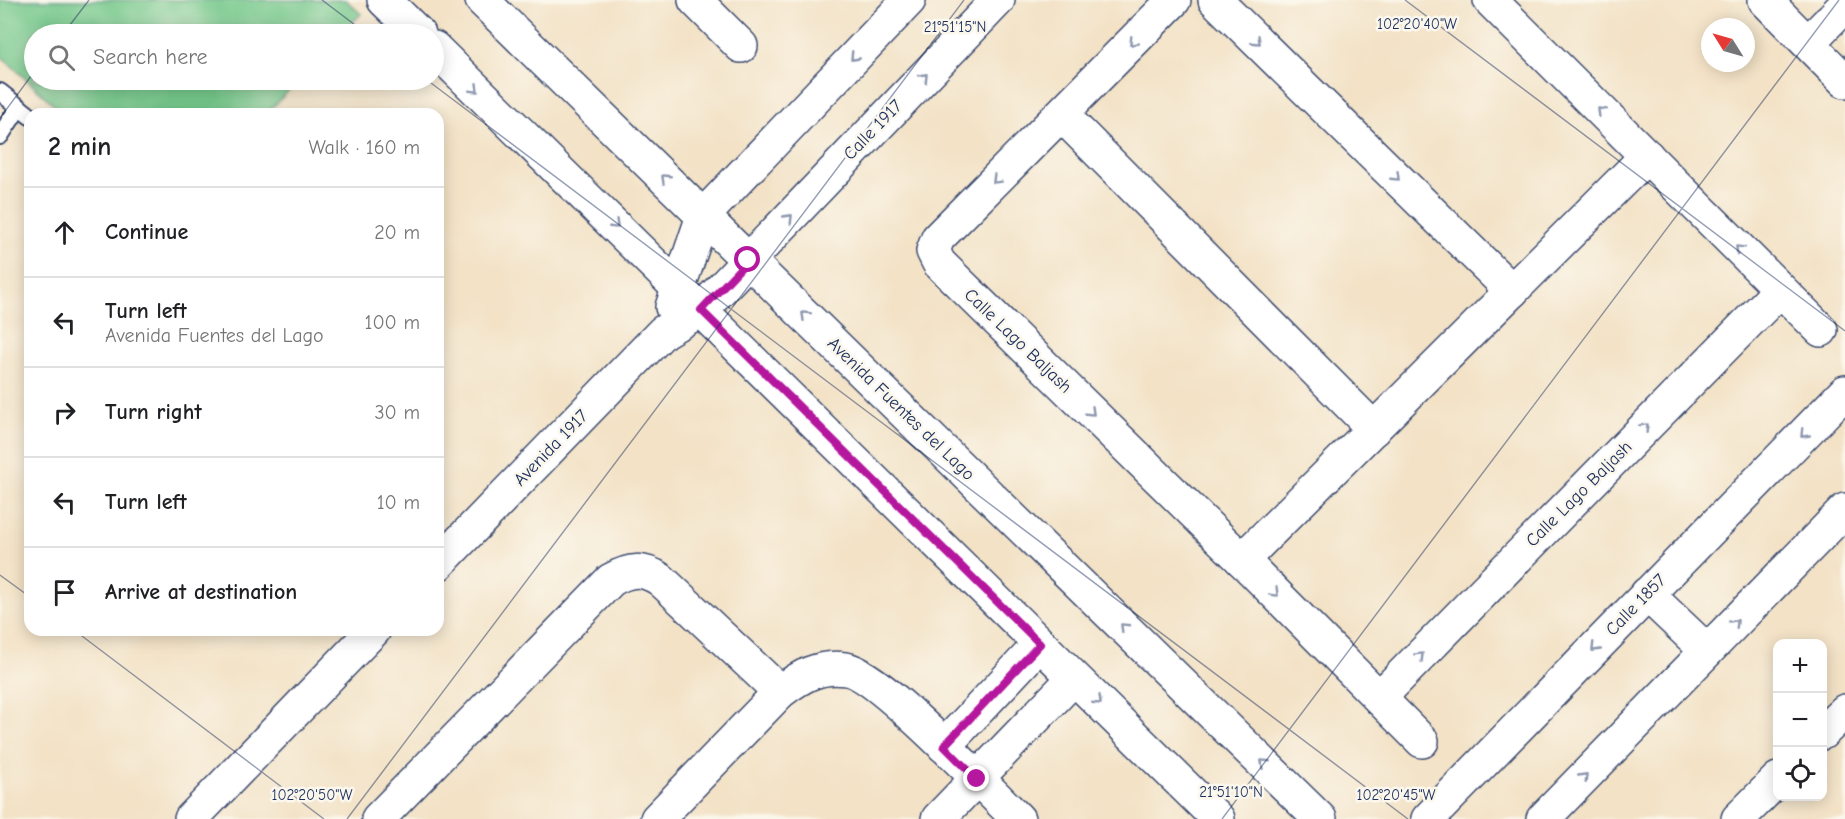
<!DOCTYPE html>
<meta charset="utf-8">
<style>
:root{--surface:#fff;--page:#f6f6f6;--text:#202124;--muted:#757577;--line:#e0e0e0}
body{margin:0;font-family:"Comic Neue",sans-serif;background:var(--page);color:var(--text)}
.controls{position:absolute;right:18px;bottom:18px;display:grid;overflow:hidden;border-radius:12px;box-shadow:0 3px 15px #0003}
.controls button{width:54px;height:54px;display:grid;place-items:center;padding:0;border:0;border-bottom:2px solid var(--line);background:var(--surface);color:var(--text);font:30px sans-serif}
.compass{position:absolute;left:1701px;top:18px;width:54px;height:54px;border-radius:50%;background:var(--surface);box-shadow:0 3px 15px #0003;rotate:307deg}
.stop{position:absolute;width:18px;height:18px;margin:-14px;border:4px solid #b5179e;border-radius:50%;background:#fff}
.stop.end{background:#b5179e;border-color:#fff;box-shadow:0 2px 6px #0008}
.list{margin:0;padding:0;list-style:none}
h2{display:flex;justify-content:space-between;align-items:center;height:78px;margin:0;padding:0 24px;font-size:26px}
h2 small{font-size:20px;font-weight:400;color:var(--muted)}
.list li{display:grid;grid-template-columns:39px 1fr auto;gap:18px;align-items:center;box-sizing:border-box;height:90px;padding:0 24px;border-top:2px solid var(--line)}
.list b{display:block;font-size:22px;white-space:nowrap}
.list p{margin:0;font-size:20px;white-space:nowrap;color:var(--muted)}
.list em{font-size:20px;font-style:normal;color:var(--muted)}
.icon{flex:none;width:33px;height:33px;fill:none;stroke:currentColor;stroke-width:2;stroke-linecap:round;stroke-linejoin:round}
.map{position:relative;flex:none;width:1845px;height:819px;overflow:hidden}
.search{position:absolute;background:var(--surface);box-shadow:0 3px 15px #0003;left:24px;top:24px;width:420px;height:66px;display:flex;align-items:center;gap:15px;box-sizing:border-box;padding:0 21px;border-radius:33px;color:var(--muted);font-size:22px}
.panel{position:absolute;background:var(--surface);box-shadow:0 3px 15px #0003;left:24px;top:108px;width:420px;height:528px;border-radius:18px}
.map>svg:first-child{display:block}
</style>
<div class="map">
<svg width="1845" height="819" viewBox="0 0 1845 819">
<rect width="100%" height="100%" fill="#fbf7ec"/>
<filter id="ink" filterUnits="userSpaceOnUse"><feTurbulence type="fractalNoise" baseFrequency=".0167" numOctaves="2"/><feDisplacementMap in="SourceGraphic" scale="12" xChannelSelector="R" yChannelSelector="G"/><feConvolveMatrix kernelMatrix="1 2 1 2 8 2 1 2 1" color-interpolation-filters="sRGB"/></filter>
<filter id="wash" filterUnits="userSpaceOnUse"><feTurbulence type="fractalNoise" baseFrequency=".008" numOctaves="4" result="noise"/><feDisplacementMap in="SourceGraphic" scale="24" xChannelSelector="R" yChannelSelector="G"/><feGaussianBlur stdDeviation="1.35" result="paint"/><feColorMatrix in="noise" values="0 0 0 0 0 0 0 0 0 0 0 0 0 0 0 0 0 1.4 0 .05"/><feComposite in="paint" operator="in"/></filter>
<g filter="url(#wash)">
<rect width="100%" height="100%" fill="#f3e2c6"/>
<polygon fill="#74c88b" stroke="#487c74" stroke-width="1.5" points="0,0 346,0 361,14 341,34 34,34 34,80 299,80 266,114 64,114 0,55"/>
</g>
<g filter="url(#ink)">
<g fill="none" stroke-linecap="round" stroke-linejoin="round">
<defs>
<g id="service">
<polyline points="0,92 30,116"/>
<polyline points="0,136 19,107"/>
</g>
<g id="minor">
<polyline points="384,0 419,34"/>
<polyline points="482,0 1320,819"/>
<polyline points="695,0 741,46"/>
<polyline points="1174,0 938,238 933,251 939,263 1242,560 1422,741"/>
<polyline points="1215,0 1512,291"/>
<polyline points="1490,0 1821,330"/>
<polyline points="1765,0 1845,81"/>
<polyline points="1808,43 1845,5"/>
<polyline points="434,48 1218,819"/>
<polyline points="1062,115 1374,429"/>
<polyline points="672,307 703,216 909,0"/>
<polyline points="1242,560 1647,156"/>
<polyline points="438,564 663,332 701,310 998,0"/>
<polyline points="1647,594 1707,651"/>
<polyline points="1379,698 1780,290"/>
<polyline points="1822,733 1845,711"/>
<polyline points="944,746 1040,644"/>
<polyline points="191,819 374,630"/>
<path d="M378,819L611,580C630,569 643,568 661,580L780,692"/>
<path d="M657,819L780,692C801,676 819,665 846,669C878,673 989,791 1018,819"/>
<polyline points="938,819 1074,678"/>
<polyline points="1428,819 1845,392"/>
<polyline points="1543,819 1845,510"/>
<polyline points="1738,819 1778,779"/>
</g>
</defs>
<use href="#service" stroke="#3b4a6e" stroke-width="20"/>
<use href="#minor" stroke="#3b4a6e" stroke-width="36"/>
<use href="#service" stroke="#fff" stroke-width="16"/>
<use href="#minor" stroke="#fff" stroke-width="33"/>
</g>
<defs><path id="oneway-chevron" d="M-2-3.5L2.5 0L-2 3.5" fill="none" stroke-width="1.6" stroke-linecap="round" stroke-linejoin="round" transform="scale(1.5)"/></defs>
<g stroke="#8d97ae">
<use href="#oneway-chevron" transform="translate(1257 41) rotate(44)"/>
<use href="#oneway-chevron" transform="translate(1133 42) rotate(134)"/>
<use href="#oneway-chevron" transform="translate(854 57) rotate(134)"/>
<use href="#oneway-chevron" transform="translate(924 77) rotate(-46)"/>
<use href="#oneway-chevron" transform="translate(475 89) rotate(44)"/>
<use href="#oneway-chevron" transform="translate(1601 111) rotate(-135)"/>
<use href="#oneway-chevron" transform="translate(1396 177) rotate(44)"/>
<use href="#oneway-chevron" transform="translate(665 178) rotate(-136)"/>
<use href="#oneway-chevron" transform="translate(996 180) rotate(135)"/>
<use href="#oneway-chevron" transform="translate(789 218) rotate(-46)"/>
<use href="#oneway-chevron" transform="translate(615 225) rotate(44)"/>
<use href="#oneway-chevron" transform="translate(1739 249) rotate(-135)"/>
<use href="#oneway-chevron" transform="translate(805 315) rotate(-136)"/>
<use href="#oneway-chevron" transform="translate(1091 412) rotate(44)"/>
<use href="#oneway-chevron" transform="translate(1645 427) rotate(-45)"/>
<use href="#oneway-chevron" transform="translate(1804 434) rotate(134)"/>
<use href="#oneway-chevron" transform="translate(1275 593) rotate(45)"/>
<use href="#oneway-chevron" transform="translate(1735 623) rotate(-46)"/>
<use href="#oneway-chevron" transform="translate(1124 627) rotate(-136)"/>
<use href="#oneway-chevron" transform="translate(1595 648) rotate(134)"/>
<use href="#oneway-chevron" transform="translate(1420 656) rotate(-45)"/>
<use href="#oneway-chevron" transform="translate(1098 701) rotate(44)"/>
<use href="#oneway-chevron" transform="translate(1264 763) rotate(-136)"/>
<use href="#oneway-chevron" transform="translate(1584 777) rotate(-46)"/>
</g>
</g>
<g fill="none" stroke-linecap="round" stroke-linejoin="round" filter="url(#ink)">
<polyline stroke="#b5179e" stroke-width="8" points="748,260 701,310 1040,644 944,746 977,779"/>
</g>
<path fill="none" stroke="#1b2f5e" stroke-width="1.5" stroke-opacity="0.45" d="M322,0L367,34M1405,0L1845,331M63,34L89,0M427,80L1408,819M0,118L34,72M0,575L30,597M74,630L324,819M347,819L964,0M1222,819L1839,0"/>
<g text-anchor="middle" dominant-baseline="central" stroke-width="5" stroke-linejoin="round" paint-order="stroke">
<g font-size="18" fill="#1b2f5e" stroke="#fbf7ec">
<text transform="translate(873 130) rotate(-46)">Calle 1917</text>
<text transform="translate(1018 341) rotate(44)">Calle Lago Baljash</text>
<text transform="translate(901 409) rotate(44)">Avenida Fuentes del Lago</text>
<text transform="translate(551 448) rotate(-46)">Avenida 1917</text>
<text transform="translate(1579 494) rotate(-45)">Calle Lago Baljash</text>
<text transform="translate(1636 605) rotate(-46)">Calle 1857</text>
</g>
</g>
<g font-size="15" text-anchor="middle" fill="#1b2f5e" stroke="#fbf7ec" stroke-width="5" stroke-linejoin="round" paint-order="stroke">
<text x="1417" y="29">102°20'40"W</text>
<text x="955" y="32">21°51'15"N</text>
<text x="1231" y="797">21°51'10"N</text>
<text x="312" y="800">102°20'50"W</text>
<text x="1396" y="800">102°20'45"W</text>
</g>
</svg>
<div class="controls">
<button>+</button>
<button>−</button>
<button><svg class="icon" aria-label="locate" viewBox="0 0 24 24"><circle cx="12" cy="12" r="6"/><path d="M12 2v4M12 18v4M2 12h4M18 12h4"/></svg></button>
</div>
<svg class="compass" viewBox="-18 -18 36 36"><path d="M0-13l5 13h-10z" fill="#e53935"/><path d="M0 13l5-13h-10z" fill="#757577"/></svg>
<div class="stop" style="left:748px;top:260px"></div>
<div class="stop end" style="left:977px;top:779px"></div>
<div class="search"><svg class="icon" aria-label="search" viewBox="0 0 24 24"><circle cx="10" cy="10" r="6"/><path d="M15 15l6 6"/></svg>Search here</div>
<section class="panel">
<h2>2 min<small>Walk · 160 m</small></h2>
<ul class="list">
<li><svg class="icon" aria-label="ahead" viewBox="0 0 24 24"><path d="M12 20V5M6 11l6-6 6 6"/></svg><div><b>Continue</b></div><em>20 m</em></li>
<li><svg class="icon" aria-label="left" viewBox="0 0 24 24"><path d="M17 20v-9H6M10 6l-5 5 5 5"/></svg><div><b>Turn left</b><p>Avenida Fuentes del Lago</p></div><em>100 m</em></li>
<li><svg class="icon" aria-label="right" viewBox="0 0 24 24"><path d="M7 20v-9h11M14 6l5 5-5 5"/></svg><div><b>Turn right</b></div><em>30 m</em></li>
<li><svg class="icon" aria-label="left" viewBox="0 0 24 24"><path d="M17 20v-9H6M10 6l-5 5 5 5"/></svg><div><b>Turn left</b></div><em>10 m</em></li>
<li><svg class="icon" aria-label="arrive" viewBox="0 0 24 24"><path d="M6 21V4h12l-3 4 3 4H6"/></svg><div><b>Arrive at destination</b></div></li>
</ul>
</section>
</div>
